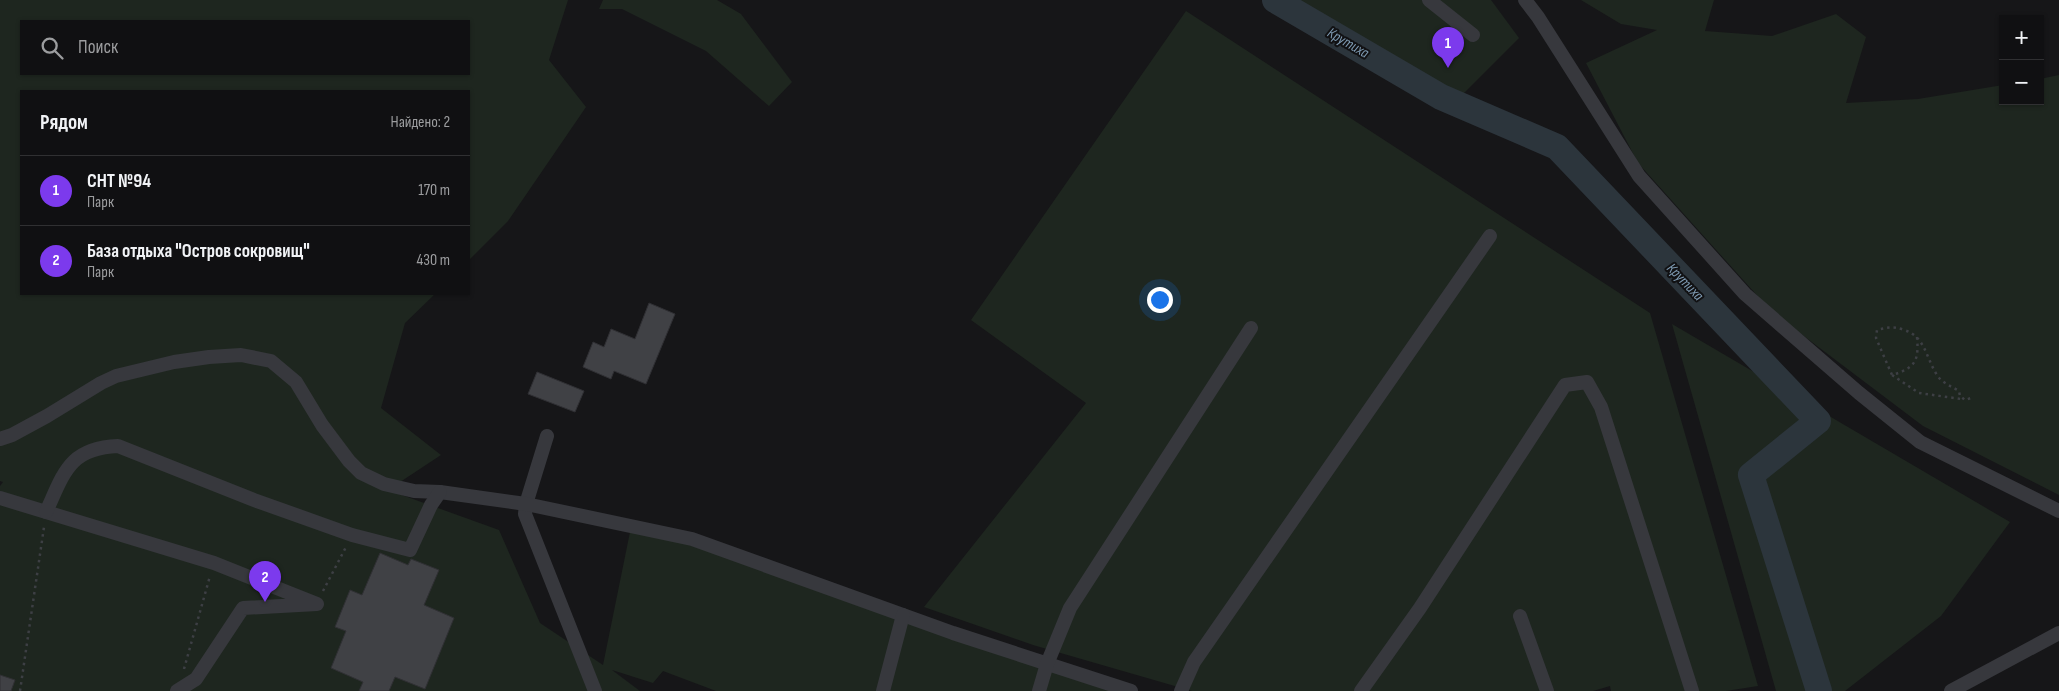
<!DOCTYPE html>
<html lang="ru">
<meta charset="utf-8">
<style>
:root{--surface:#101012;--page:#1e1e20;--text:#f1f3f6;--muted:#9c9d9f;--line:#303032;--accent:#7c3aed}
body{margin:0;font-family:"Sofia Sans Condensed",sans-serif;background:var(--page);color:var(--text)}
.controls{position:absolute;right:15px;top:15px;display:grid;overflow:hidden;border-radius:0px;box-shadow:0 1px 4px #0004}
.controls button{width:45px;height:45px;display:grid;place-items:center;padding:0;border:0;border-bottom:1px solid var(--line);background:var(--surface);color:var(--text);font:25px sans-serif}
.you{position:absolute;left:1159px;top:299px;width:18px;height:18px;margin:-12px;border:4px solid #fff;border-radius:50%;background:#1a73e8;box-shadow:0 0 0 8px #1a73e833}
.badge{display:grid;place-items:center;width:32px;height:32px;border-radius:50%;background:var(--accent);color:#fff;font-size:16px;font-weight:700}
.pin{position:absolute;translate:-50% -41px;filter:drop-shadow(0 1px 2px #0008)}
.pin::after{content:'';position:absolute;top:26px;width:18px;height:15px;background:inherit;clip-path:polygon(0 0,100% 0,50% 100%)}
.list{margin:0;padding:0;list-style:none}
h2{display:flex;justify-content:space-between;align-items:center;height:65px;margin:0;padding:0 20px;font-size:21px}
h2 small{font-size:16px;font-weight:400;color:var(--muted)}
.list li{display:grid;grid-template-columns:32px 1fr auto;gap:15px;align-items:center;box-sizing:border-box;height:70px;padding:0 20px;border-top:1px solid var(--line)}
.list b{display:block;font-size:19px;white-space:nowrap}
.list p{margin:0;font-size:16px;white-space:nowrap;color:var(--muted)}
.list em{font-size:16px;font-style:normal;color:var(--muted)}
.icon{flex:none;width:28px;height:28px;fill:none;stroke:currentColor;stroke-width:2;stroke-linecap:round;stroke-linejoin:round}
.map{position:relative;flex:none;width:2059px;height:691px;overflow:hidden}
.search{position:absolute;background:var(--surface);box-shadow:0 1px 4px #0004;left:20px;top:20px;width:450px;height:55px;display:flex;align-items:center;gap:12px;box-sizing:border-box;padding:0 18px;border-radius:0px;color:var(--muted);font-size:19px}
.panel{position:absolute;background:var(--surface);box-shadow:0 1px 4px #0004;left:20px;top:90px;width:450px;height:205px;border-radius:0px}
.map>svg:first-child{display:block}
</style>
<div class="map">
<svg width="2059" height="691" viewBox="0 0 2059 691">
<rect width="100%" height="100%" fill="#161618"/>
<g fill="#1e261f" fill-rule="evenodd">
<path d="M0,0H568L549,60L586,107L508,221L469,260V91H21V294H435L405,323L381,408L441,455L388,490L499,530L540,623L603,665L630,532L701,546L1120,691H716L663,671L653,683L612,670L640,691H0V486L3,482L0,481ZM21,21H469V74H21Z"/>
<polygon points="603,0 717,0 741,14 792,82 769,106 706,51 622,9 599,9"/>
<polygon points="1290,0 1491,0 1519,38 1459,98"/>
<polygon points="1581,0 1714,0 1705,31 1772,36 1836,14 1866,37 1846,103 1918,99 2003,85 2003,101 2040,101 2040,79 2059,75 2059,495 1923,426 1772,312 1638,163 1586,63 1657,30 1621,24"/>
<polygon points="1186,11 1650,313 1758,686 1726,691 1611,691 1610,686 1593,691 1192,691 1033,645 924,607 1086,403 971,320"/>
<polygon points="1672,324 2010,522 1941,616 1845,691 1776,691"/>
</g>
<g fill="none" stroke-linecap="round" stroke-linejoin="round">
<polyline stroke="#2c353c" stroke-width="26" points="1275,0 1441,97 1557,147 1818,421 1751,475 1819,691"/>
</g>
<g fill="#404145" stroke="#303034">
<polygon points="649,303 675,314 646,384 614,371 611,379 583,367 593,342 604,347 611,329 635,339"/>
<polygon points="537,372 584,391 575,412 528,394"/>
<polygon points="380,553 408,565 411,559 439,570 424,605 454,618 425,689 395,677 389,691 359,691 363,682 331,668 346,631 335,627 350,590 362,595"/>
<polygon points="0,675 15,680 11,691 0,691"/>
</g>
<g fill="none" stroke-linecap="round" stroke-linejoin="round">
<g stroke="#3d3f44" stroke-width="2.5" stroke-dasharray="2.5 4" stroke-linecap="butt">
<path d="M1917,337C1919,360 1916,368 1892,375L1876,338L1877,330C1888,327 1894,326 1904,330C1925,336 1926,358 1937,375C1942,383 1951,386 1959,391L1960,396L1965,400L1971,398"/>
<polyline points="1892,375 1919,393 1961,399"/>
<polyline points="323,591 346,547"/>
<polyline points="184,669 210,576"/>
<polyline points="20,691 44,527"/>
</g>
<g stroke="#37383d" stroke-width="14">
<polyline points="1429,0 1473,35"/>
<polyline points="1525,0 1538,17 1639,176 1745,294 1859,393 1920,442 2059,511"/>
<polyline points="547,436 526,504 525,514 595,691"/>
<polyline points="0,439 12,435 47,416 101,383 116,376 174,362 209,357 241,355 271,361 296,382 322,425 349,461 361,473 384,484 414,491 440,492 526,504 692,539 953,633 1131,691"/>
<polyline points="0,498 214,563 317,604 243,608 196,679 177,691"/>
<path d="M46,512C64,473 69,448 118,446L254,500L352,535L410,550L431,505L440,492"/>
<polyline points="1520,616 1547,691"/>
<polyline points="883,691 903,615"/>
<polyline points="1039,691 1047,664 1070,608 1251,328"/>
<polyline points="1181,691 1194,662 1490,236"/>
<polyline points="1361,691 1420,608 1565,385 1587,382 1601,407 1692,691"/>
<polyline points="1951,691 2059,633"/>
</g>
</g>
<g text-anchor="middle" dominant-baseline="central" stroke-width="4" stroke-linejoin="round" paint-order="stroke">
<g font-size="15" font-style="italic" fill="#7f9bb3" stroke="#111113">
<text transform="translate(1348 43) rotate(30)">Крутиха</text>
<text transform="translate(1685 282) rotate(46)">Крутиха</text>
</g>
</g>
</svg>
<div class="controls">
<button>+</button>
<button>−</button>
</div>
<div class="you"></div>
<div class="pin badge" style="left:1448px;top:68px">1</div>
<div class="pin badge" style="left:265px;top:602px">2</div>
<div class="search"><svg class="icon" aria-label="search" viewBox="0 0 24 24"><circle cx="10" cy="10" r="6"/><path d="M15 15l6 6"/></svg>Поиск</div>
<section class="panel">
<h2>Рядом<small>Найдено: 2</small></h2>
<ul class="list">
<li><span class="badge">1</span><div><b>СНТ №94</b><p>Парк</p></div><em>170 m</em></li>
<li><span class="badge">2</span><div><b>База отдыха &quot;Остров сокровищ&quot;</b><p>Парк</p></div><em>430 m</em></li>
</ul>
</section>
</div>
